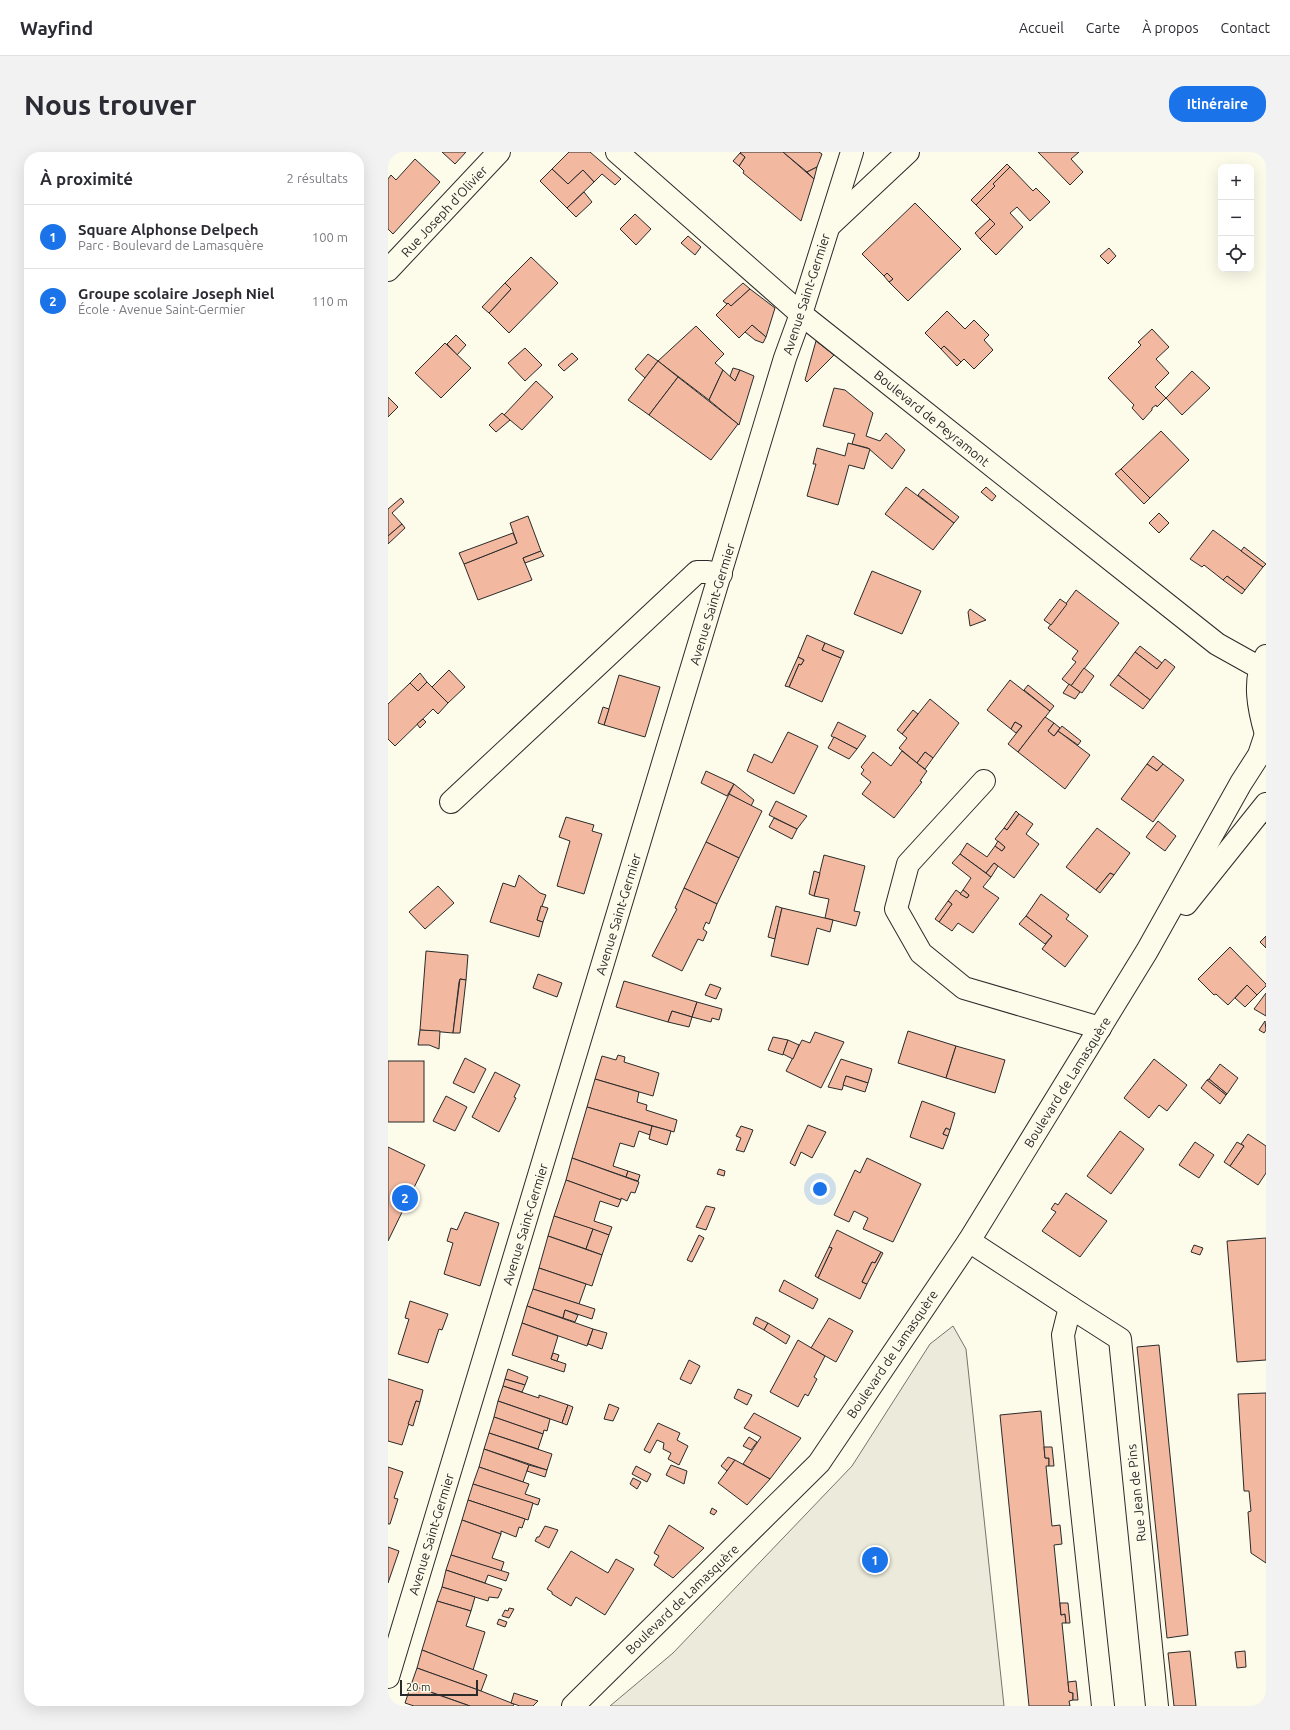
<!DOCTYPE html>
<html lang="fr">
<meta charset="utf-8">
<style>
:root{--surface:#fff;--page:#f2f2f3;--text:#2b2b33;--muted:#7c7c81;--line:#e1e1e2;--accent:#1a73e8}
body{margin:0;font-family:Ubuntu,sans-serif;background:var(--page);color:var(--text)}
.controls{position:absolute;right:12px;top:12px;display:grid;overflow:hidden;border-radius:8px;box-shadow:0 4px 16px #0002}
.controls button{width:36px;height:36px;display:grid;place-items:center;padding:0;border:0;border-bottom:1px solid var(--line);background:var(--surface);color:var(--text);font:20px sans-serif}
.scale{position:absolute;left:12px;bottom:10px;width:78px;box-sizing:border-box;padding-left:4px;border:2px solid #2b2b2b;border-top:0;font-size:11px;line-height:14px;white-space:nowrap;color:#2b2b2b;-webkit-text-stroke:3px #fdfbea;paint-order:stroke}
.you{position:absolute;left:432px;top:1037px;width:14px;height:14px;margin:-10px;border:3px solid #fff;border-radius:50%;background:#1a73e8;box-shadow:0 0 0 6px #1a73e833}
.badge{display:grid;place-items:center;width:26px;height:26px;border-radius:50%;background:var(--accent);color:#fff;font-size:13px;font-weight:700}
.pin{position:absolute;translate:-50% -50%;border:2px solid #fff;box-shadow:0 1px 4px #0006}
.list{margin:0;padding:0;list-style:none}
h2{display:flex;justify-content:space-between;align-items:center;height:52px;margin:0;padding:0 16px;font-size:17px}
h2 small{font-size:13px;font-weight:400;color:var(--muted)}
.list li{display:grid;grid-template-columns:26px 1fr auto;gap:12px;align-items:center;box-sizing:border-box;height:64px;padding:0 16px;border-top:1px solid var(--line)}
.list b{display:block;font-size:15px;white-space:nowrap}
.list p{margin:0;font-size:13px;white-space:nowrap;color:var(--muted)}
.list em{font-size:13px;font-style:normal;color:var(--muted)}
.icon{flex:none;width:22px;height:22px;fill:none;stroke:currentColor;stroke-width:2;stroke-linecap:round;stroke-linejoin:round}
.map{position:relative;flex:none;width:878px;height:1554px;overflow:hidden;border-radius:16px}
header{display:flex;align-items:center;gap:24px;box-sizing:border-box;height:56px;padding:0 20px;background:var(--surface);border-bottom:1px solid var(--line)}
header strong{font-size:19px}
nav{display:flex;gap:22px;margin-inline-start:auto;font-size:14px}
.intro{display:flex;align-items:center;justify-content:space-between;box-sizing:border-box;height:96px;padding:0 24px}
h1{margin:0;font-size:28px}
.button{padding:10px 18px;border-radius:16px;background:var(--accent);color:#fff;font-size:14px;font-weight:700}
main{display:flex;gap:24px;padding:0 24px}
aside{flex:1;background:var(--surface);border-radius:16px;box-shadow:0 4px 16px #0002}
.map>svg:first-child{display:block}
</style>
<header>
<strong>Wayfind</strong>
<nav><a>Accueil</a><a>Carte</a><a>À propos</a><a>Contact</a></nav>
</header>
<div class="intro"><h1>Nous trouver</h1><a class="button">Itinéraire</a></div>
<main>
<aside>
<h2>À proximité<small>2 résultats</small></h2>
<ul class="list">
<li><span class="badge">1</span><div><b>Square Alphonse Delpech</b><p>Parc · Boulevard de Lamasquère</p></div><em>100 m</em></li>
<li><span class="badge">2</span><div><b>Groupe scolaire Joseph Niel</b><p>École · Avenue Saint-Germier</p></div><em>110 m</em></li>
</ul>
</aside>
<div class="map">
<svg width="878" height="1554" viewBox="0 0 878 1554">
<rect width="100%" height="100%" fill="#fdfbea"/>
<polygon fill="#ecebdb" stroke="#74746e" points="565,1174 578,1197 616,1554 222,1554 285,1501 464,1314 542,1192"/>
<g fill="#f2b8a0" stroke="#2b2b2b">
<polygon points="54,0 78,0 67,12"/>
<polygon points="181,0 202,0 233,27 227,33 214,22 206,30 195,18 180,32 164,17"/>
<polygon points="353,0 395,0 426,27 413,69 355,21 356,19 351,14 357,5 352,1"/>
<polygon points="395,0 431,0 434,2 429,15 419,20"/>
<polygon points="650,0 691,0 683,7 695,20 682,33"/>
<polygon points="352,1 357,5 351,14 345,9"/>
<polygon points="27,7 52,30 5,82 0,77 0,27 3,23 8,28"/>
<polygon points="619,12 622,15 605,32 607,34 588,53 583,48"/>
<polygon points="429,15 426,27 419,20"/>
<polygon points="622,15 645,39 648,36 662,50 642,69 629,55 622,61 635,75 608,103 592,87 607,72 588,53 607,34 605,32"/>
<polygon points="164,17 180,32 195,18 206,30 179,56 152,29"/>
<polygon points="196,40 204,50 188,65 179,56"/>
<polygon points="527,51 573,97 520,149 501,130 505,127 499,121 496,124 474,102"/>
<polygon points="247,62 263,77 248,93 232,77"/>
<polygon points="602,67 607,72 592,87 587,81"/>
<polygon points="300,84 313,95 307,103 293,91"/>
<polygon points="721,96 728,104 720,112 712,104"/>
<polygon points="143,105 170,131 121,181 101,161 123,137 117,131"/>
<polygon points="499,121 505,127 501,130 496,124"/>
<polygon points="117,131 123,137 101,161 94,155"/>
<polygon points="355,131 362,137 343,154 340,151 339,152 335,149"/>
<polygon points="362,137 387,156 378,185 364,173 351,186 328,163 340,151 343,154"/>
<polygon points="559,159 577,177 586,168 601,183 596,188 605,198 586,217 576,207 573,210 556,194 553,197 537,181"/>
<polygon points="364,173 378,185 375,191 367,188 357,180"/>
<polygon points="308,174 336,202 327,211 335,218 321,248 270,209"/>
<polygon points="764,177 781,195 768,207 781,221 767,235 778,246 769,255 768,253 764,256 764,258 755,268 744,256 746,253 720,226 753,193 750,190"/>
<polygon points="68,183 78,193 69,203 59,192"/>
<polygon points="428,189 446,203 419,230 417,228"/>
<polygon points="57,191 83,216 53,246 27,221"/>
<polygon points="556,194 573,210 569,214 553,197"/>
<polygon points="137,196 154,213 137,229 120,211"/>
<polygon points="184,201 190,207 176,219 170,213"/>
<polygon points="260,202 270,209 257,226 247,217"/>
<polygon points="270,209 290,225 261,263 240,248"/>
<polygon points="345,216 352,218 347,229 342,224"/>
<polygon points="335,218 347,229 352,218 366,224 351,273 321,248"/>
<polygon points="804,219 822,236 794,263 778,246"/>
<polygon points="290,225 350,272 323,308 261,263"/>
<polygon points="148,229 165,245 134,278 116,263"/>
<polygon points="446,236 457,238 485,261 478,284 492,289 498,281 517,298 504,317 480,296 464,292 467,282 435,274"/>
<polygon points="0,245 10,255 0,265"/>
<polygon points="114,261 122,268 108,280 101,273"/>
<polygon points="773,279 801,308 762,346 733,317"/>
<polygon points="460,291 482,297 476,317 461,313 450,353 419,344 428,312 425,312 429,296 457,304"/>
<polygon points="733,317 762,346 756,352 727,322"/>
<polygon points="518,335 566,371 545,398 497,362"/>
<polygon points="598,335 608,344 604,349 593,340"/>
<polygon points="535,337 571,365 566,371 530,343"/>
<polygon points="13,346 16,350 4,361 14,372 0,384 0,357"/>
<polygon points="771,361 781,371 771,381 761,371"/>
<polygon points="140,364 153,399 135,406 144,428 90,448 76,412 129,391 122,371"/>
<polygon points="14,372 17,376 0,392 0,384"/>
<polygon points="825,378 875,415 857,438 839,424 835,428 816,413 814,415 802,407"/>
<polygon points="125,381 129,391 76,412 71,401"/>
<polygon points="856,395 878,412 875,415 853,399"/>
<polygon points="153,399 156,404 137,411 135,406"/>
<polygon points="484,419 533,439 514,482 466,462"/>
<polygon points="839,424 857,438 854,442 835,428"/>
<polygon points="688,438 731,471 683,534 674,527 688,510 684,507 690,499 660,476"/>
<polygon points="672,447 679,452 663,473 656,468"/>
<polygon points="582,457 598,468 582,474 580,460"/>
<polygon points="419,483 437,491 434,498 453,506 434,550 401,535 411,512 413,513 416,508 410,505"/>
<polygon points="437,491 456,499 453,506 434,498"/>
<polygon points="752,494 774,511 769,517 747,500"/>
<polygon points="747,500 769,517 777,507 787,515 762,548 730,523"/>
<polygon points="410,505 416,508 413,513 411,512 401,535 397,534"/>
<polygon points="696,516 706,524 694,541 683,534"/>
<polygon points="61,518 77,535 60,551 44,535"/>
<polygon points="32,521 39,530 30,539 22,531"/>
<polygon points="231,523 272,535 257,585 216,573"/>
<polygon points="730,523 762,548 755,557 722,533"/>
<polygon points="622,528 662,559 630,600 620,592 634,574 627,570 623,577 599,558"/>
<polygon points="39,530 60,551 50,562 45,557 7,594 0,587 0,552 22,531 30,539"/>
<polygon points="681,532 692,540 687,547 675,541"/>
<polygon points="640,533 666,554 662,559 636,538"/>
<polygon points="542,547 571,571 545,606 537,600 529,611 511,596 519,586 514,582"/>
<polygon points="215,555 221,557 216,573 210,571"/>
<polygon points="525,558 530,562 514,582 509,578"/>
<polygon points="657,565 666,571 660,579 666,584 670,579 702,603 677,637 630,600"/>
<polygon points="35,567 38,570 32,576 29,572"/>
<polygon points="450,570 478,584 469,597 443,584"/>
<polygon points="627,570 634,574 628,581 623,577"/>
<polygon points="666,571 672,576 666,584 660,579"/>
<polygon points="674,574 693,589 690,593 670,579"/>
<polygon points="400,580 430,594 406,642 359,619 366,602 384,611"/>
<polygon points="446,585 469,597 461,607 440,596"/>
<polygon points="514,599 539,619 532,629 534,630 506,666 474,642 483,630 473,622 476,618 473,615 485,600 503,614"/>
<polygon points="537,600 545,606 537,617 529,611"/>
<polygon points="765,604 775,612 769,619 759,612"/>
<polygon points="759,612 769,619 775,612 796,628 765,670 733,647"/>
<polygon points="318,619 346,632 339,644 313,631"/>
<polygon points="346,632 366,648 363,654 341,642"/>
<polygon points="341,642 374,659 351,706 318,690"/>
<polygon points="388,649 419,664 409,677 381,663"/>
<polygon points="628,659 631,662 619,678 616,676"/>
<polygon points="631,662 645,672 638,682 651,692 626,726 606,711 598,721 572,702 579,691 599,705 607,694 614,699 617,695 607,687 616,676 619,678"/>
<polygon points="178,665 206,673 204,679 214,682 196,742 169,734 182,689 171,685"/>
<polygon points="386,666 409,677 404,687 381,675"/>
<polygon points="770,669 788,684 777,699 758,685"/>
<polygon points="709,676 742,701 726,723 722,721 708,738 678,715"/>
<polygon points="610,689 617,695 614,699 607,694"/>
<polygon points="318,690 351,706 329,752 296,736"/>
<polygon points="572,702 603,725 595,735 611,746 585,781 570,771 564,779 551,770 564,752 560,749 568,738 579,746 581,743 575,738 583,726 564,711"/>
<polygon points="436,703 477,714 466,759 472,760 468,774 437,766 441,747 426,744"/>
<polygon points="606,711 610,714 603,725 598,721"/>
<polygon points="426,719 432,721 426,744 421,742"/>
<polygon points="722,721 726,723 712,741 708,738"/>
<polygon points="131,723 152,741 158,743 149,768 155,770 151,785 102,770 115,731 127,735"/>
<polygon points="50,734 66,751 37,777 21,760"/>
<polygon points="296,736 329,752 321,772 318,770 315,777 319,780 315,789 310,787 294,819 264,804 289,757 287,756"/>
<polygon points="575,738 581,743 579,746 572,742"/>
<polygon points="653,742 681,763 678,767 700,784 677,815 654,797 664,784 638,764"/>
<polygon points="560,749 564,752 551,770 547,767"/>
<polygon points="153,754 160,756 155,770 149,768"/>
<polygon points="388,754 394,756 387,787 380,785"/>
<polygon points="394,756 445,768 442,780 429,776 420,813 383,804"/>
<polygon points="638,764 664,784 657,792 631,772"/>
<polygon points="878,784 878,796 872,790"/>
<polygon points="842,795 878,832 878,834 869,843 859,833 840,853 828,842 826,843 810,827"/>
<polygon points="38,799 80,803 78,828 72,827 71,830 65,881 32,878"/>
<polygon points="150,822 174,831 169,845 145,836"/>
<polygon points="72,827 78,828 72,881 65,881"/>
<polygon points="236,829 309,850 304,865 284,859 280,870 228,855"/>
<polygon points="322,832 333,836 328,847 317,843"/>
<polygon points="859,833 869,843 857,855 847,846"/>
<polygon points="878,841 878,864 866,857"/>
<polygon points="309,850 334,857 331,868 324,866 323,870 304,865"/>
<polygon points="284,859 304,865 301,875 280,870"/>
<polygon points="877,869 878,878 876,881 871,878"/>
<polygon points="32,878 52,879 51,897 41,893 30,893"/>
<polygon points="520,879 568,894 558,926 510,911"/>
<polygon points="427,880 456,890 433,936 398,919 414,888 422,891"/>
<polygon points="385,885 400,888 395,903 380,898"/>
<polygon points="400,888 411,893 405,907 395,902"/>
<polygon points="568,894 617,908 607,941 558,926"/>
<polygon points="230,903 237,905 236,910 271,921 265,944 207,927 214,904 228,908"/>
<polygon points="77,906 98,917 86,941 65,931"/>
<polygon points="453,907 484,917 480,931 458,924 454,938 440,935"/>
<polygon points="766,907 799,933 779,959 771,953 761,966 736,946"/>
<rect x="0" y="909" width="36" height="61"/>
<polygon points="832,912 850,926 839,942 821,927"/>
<polygon points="107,920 132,933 126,945 128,946 111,980 84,965"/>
<polygon points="458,924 480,931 477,940 455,933"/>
<polygon points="207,927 251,940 249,950 259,953 258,958 289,968 286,980 199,955"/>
<polygon points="821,927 839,942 838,943 819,928"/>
<polygon points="819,928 838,943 832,952 813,936"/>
<polygon points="58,944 79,955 67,979 45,969"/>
<polygon points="534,949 567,961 562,978 558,976 555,982 560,984 555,997 522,985"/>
<polygon points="199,955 264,974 262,983 251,979 246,995 232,991 225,1014 240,1019 238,1025 184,1006"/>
<polygon points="420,973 438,980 424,1006 413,1000 407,1014 402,1011"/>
<polygon points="264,974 283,979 279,993 261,987"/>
<polygon points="353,974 365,978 356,1000 348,998 353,986 348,984"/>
<polygon points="558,976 562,978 560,984 555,982"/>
<polygon points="732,979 756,997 723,1042 699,1024"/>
<polygon points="860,982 878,994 878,1021 870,1033 842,1014 856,994 853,992"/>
<polygon points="807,990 826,1003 811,1026 791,1013"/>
<polygon points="849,990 856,994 842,1014 836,1010"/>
<polygon points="0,995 37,1013 0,1089"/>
<polygon points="184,1006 251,1030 247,1041 243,1040 239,1049 233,1046 233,1048 178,1028"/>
<polygon points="479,1006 533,1032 505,1090 475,1077 480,1066 466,1059 461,1070 446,1063 467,1018 472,1021"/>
<polygon points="331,1017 337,1019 336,1024 329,1022"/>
<polygon points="240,1019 252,1023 250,1029 238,1025"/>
<polygon points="178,1028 233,1048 230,1055 212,1049 206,1069 224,1075 221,1083 166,1064"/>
<polygon points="678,1041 719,1069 692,1105 654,1079 668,1060 663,1057 667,1051 670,1053"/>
<polygon points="318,1054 327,1056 318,1078 308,1075"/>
<polygon points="77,1060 111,1071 92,1134 56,1122 65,1091 59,1089 63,1076 69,1078"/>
<polygon points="166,1064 205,1077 198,1097 160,1084"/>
<polygon points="205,1077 221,1083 214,1103 198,1097"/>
<polygon points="449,1078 493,1100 487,1111 484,1110 474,1130 479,1132 472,1147 430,1126 444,1096 441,1095"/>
<polygon points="311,1083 316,1086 304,1110 299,1108"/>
<polygon points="160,1084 214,1103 204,1134 151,1116"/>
<polygon points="878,1086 878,1208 849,1210 839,1089"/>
<polygon points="806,1093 815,1096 812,1103 803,1100"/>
<polygon points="441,1095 444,1096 430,1126 427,1124"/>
<polygon points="493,1100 495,1101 479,1132 474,1130 484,1110 487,1111"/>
<polygon points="151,1116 198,1132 191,1152 145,1137"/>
<polygon points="396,1128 430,1147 425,1157 391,1139"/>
<polygon points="145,1137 207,1157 204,1167 177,1158 175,1166 139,1154"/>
<polygon points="22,1149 60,1162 54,1178 51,1177 40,1211 10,1202 21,1167 17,1166"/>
<polygon points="139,1154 205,1177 199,1194 134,1171"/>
<polygon points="177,1158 190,1163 187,1170 175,1166"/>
<polygon points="368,1165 380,1171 376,1178 365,1172"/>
<polygon points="441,1166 465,1179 448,1210 423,1196"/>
<polygon points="134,1171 170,1184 163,1207 178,1212 176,1220 124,1203"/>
<polygon points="380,1171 402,1184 398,1192 376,1178"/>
<polygon points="205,1177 219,1181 214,1197 200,1192"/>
<polygon points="410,1188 437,1204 426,1225 429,1227 420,1244 417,1242 410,1255 382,1240"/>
<polygon points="771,1193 800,1483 779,1486 749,1195"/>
<polygon points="165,1201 171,1203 169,1209 163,1207"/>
<polygon points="301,1208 312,1214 303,1232 292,1227"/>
<polygon points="120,1217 140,1225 137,1233 117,1227"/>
<polygon points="0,1227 35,1238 32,1250 28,1249 14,1293 0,1289"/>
<polygon points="117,1227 137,1233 134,1240 115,1234"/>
<polygon points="115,1234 151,1246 151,1243 180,1253 174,1271 110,1249"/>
<polygon points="350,1237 364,1243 359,1253 346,1246"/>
<polygon points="878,1241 878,1411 863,1401 860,1360 863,1359 861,1339 856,1339 850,1242"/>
<polygon points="28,1249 32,1250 25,1274 20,1272"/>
<polygon points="110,1249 162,1267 159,1279 156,1278 155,1282 106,1265"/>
<polygon points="221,1252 231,1256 225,1269 216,1267"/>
<polygon points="180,1253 185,1255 179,1273 174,1271"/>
<polygon points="653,1259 657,1306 661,1306 661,1314 658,1314 664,1374 672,1373 674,1392 666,1393 673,1463 677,1462 678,1471 674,1471 681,1540 685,1541 685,1548 681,1549 682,1554 641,1554 612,1263"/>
<polygon points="366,1261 413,1286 382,1327 355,1312 373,1285 356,1276"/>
<polygon points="106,1265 155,1282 150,1297 101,1281"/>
<polygon points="270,1271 292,1281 289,1288 300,1294 291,1313 280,1307 283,1301 275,1297 276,1291 269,1288 262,1301 256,1298"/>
<polygon points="101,1281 164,1302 159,1318 96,1297"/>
<polygon points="361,1285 369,1290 363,1298 355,1294"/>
<polygon points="656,1295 664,1295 666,1314 661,1314 661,1306 657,1306"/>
<polygon points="96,1297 141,1313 135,1330 91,1315"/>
<polygon points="340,1305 347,1308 339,1319 333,1314"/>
<polygon points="347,1308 382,1327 359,1353 330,1331"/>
<polygon points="141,1313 159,1318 157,1325 139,1319"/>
<polygon points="283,1313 299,1319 296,1332 278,1323"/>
<polygon points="248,1314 263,1322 259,1330 244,1322"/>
<polygon points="0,1315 15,1320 6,1346 10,1347 2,1372 0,1372"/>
<polygon points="91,1315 141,1332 137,1342 152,1347 150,1353 85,1332"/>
<polygon points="245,1326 253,1330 249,1337 242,1332"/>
<polygon points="85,1332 145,1351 140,1368 80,1348"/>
<polygon points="80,1348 137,1367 134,1376 131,1375 128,1385 113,1379 113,1382 74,1368"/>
<polygon points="324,1356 329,1359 326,1363 322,1361"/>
<polygon points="74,1368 113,1382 104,1406 116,1410 113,1419 63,1403"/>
<polygon points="281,1373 316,1396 285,1426 266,1413 271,1404 266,1401"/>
<polygon points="157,1374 170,1378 161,1396 147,1389 149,1385 151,1385"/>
<polygon points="0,1395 11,1399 0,1431"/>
<polygon points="183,1399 220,1421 228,1407 246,1417 217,1463 188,1445 183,1454 164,1442 164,1440 159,1437"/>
<polygon points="63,1403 121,1421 118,1429 100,1423 97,1431 58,1418"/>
<polygon points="58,1418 114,1437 110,1446 101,1445 100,1449 54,1435"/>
<polygon points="54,1435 87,1445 83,1459 49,1449"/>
<polygon points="49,1449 83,1459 78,1474 97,1480 85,1518 34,1498"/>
<polygon points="672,1451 680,1451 682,1471 678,1471 677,1462 673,1463"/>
<polygon points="121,1456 126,1457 121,1466 114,1464 117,1458 120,1459"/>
<polygon points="111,1467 119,1470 117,1475 109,1472"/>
<polygon points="34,1498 99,1523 93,1539 29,1516"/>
<polygon points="802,1499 808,1554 786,1554 780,1501"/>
<polygon points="857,1499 858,1515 849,1516 847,1500"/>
<polygon points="29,1516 93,1539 126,1552 125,1554 82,1554 23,1533"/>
<polygon points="688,1529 690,1548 685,1548 685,1541 681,1540 680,1530"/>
<polygon points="23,1533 42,1540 82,1554 26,1554 17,1551"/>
<polygon points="126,1541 150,1549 145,1554 132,1554 123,1551"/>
</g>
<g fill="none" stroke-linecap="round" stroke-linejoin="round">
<defs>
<g id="minor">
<polyline points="229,0 413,162 829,492 872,516"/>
<polyline points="441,74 520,0"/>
<polyline points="0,118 111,0"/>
<polyline points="596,629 520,712 508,757 533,801 576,836 712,876"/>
<polyline points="63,650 309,420 320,420 333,422"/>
<polyline points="581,1089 682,1155 675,1183 715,1554"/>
<polyline points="682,1155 732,1187 769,1554"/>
<polyline points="0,1525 397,206 413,162 464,0"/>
</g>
<g id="major">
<path d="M878,504C864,527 871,558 878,582"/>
<polyline points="798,752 878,652"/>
<polyline points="185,1554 431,1311 581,1089 759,799 853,631 871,603 878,582"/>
</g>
</defs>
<use href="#minor" stroke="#2b2b2b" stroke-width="24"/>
<use href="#major" stroke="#2b2b2b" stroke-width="24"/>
<use href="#minor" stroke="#fdfbea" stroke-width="22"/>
<use href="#major" stroke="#fdfbea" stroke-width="22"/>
</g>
<g text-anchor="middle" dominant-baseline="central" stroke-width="3" stroke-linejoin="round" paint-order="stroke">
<g font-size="13" fill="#2b2b2b" stroke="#fdfbea">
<text transform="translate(56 59) rotate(-47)">Rue Joseph d'Olivier</text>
<text transform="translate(418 142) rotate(-72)">Avenue Saint-Germier</text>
<text transform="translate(544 266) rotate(39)">Boulevard de Peyramont</text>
<text transform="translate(324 452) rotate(-73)">Avenue Saint-Germier</text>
<text transform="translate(230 762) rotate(-73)">Avenue Saint-Germier</text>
<text transform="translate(679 930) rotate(-58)">Boulevard de Lamasquère</text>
<text transform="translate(137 1072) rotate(-73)">Avenue Saint-Germier</text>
<text transform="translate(504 1202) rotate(-56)">Boulevard de Lamasquère</text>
<text transform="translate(748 1341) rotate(-96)">Rue Jean de Pins</text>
<text transform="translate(43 1382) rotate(-73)">Avenue Saint-Germier</text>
<text transform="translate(294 1447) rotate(-44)">Boulevard de Lamasquère</text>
</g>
</g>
</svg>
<div class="controls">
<button>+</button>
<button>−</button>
<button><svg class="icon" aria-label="locate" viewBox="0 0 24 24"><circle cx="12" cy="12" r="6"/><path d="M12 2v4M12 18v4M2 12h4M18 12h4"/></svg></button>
</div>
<div class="scale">20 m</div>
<div class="you"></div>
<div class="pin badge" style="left:487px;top:1408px">1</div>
<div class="pin badge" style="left:17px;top:1046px">2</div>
</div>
</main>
